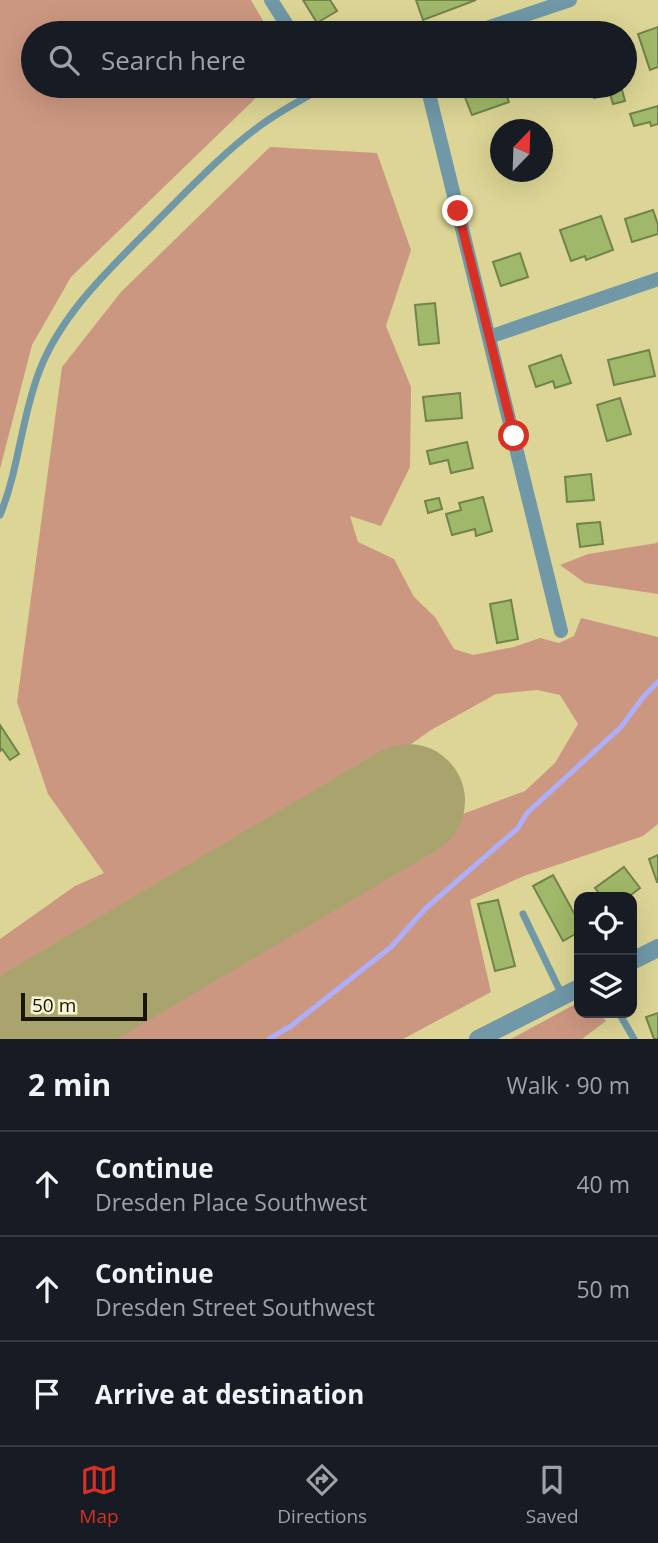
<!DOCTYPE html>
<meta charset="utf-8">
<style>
:root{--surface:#171b24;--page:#20242c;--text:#f1f3f6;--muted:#9ea1a6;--line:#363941;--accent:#d93025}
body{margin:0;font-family:"Open Sans",sans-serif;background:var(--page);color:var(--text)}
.controls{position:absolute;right:21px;bottom:21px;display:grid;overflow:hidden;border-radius:14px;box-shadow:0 7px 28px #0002}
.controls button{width:63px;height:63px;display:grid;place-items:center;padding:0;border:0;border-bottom:2px solid var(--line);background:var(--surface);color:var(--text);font:35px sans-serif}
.compass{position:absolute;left:490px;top:119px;width:63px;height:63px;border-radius:50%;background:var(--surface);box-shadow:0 7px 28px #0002;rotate:23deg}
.scale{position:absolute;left:21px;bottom:18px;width:126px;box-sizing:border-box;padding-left:7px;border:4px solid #181500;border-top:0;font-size:19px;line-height:24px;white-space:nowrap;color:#181500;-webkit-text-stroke:5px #f8f5d5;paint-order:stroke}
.stop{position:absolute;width:21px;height:21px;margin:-16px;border:5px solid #d93025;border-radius:50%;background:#fff}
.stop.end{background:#d93025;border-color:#fff;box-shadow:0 2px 7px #0008}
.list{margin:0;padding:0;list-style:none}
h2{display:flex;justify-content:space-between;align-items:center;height:91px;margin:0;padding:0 28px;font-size:30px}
h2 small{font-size:23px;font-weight:400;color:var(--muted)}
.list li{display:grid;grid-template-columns:46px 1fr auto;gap:21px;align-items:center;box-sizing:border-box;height:105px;padding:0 28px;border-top:2px solid var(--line)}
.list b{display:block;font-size:26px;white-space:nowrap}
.list p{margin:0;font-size:23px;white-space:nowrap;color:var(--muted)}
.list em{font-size:23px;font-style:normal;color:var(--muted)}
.icon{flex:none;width:38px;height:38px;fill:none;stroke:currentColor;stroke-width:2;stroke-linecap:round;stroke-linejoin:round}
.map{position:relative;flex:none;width:658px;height:1039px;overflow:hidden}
.search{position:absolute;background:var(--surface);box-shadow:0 7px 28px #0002;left:21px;right:21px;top:21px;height:77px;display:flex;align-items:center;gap:18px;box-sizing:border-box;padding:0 24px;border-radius:38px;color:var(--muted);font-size:26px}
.sheet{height:406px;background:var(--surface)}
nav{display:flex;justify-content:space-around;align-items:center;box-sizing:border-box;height:98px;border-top:2px solid var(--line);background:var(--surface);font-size:19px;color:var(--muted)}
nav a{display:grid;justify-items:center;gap:4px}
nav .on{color:var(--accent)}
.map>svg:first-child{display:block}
</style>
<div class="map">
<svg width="658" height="1039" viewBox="0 0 658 1039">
<rect width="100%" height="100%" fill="#dcd595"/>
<g fill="#cc9781">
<polygon points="0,0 251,0 270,33 33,33 33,86 268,86 71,277 32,345 0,469"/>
<polygon points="270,147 377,153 411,250 386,326 411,387 410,467 381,526 350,516 358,542 394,559 414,597 435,617 454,649 473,655 514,647 540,638 559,643 574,636 581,618 658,637 658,824 643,836 524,876 470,900 491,992 403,1039 76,1039 360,871 409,834 525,791 555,763 578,724 560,695 537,690 496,694 431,730 407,747 383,773 349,796 0,996 0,939 75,886 104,873 48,794 17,702 62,367 121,292"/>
<polygon points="658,541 658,594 585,583 560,565 588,554 657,543"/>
<polygon points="579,1002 579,1013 599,1013 606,1021 582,1039 511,1039"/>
</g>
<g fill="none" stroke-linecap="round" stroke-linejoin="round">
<polyline stroke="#aeaffb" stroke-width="5" points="269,1039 291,1026 391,947 426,908 518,828 527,813 621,727 644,696 658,682"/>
<polyline stroke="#a9a36e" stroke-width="114" points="5,1039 408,801"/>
</g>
<g fill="#a0b869" stroke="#71834a" stroke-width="2">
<polygon points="303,0 330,0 337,11 317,23"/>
<polygon points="416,0 476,0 423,20"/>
<polygon points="658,27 658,67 650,70 638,34"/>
<polygon points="481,86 503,86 509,102 472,115 463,92"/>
<polygon points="591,86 621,86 625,101 613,104 610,94 594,98"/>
<polygon points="658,106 658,124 651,126 650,122 634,126 630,114"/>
<polygon points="653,210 658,225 658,234 632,242 625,219"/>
<polygon points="601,216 613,250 586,260 585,256 571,261 560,230"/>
<polygon points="520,253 528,277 501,286 493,262"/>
<polygon points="435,303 439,343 419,345 415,305"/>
<polygon points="649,350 655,376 614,385 608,360"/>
<polygon points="561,355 571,383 555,388 553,381 536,387 529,366"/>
<polygon points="460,393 462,418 426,421 423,397"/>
<polygon points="620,398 631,434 607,441 597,405"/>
<polygon points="467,442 473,468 451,473 448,460 430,464 427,451"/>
<polygon points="591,474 594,500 567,502 565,477"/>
<polygon points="483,497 492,531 476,536 475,529 452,535 446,514 461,510 459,503"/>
<polygon points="439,498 442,509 428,513 425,501"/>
<polygon points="600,522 603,544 580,547 577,524"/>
<polygon points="511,600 518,639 497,643 490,604"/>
<polygon points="0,725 19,754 10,760 2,749 0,751"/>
<polygon points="658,855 658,882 657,882 649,859"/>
<polygon points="624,867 640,888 628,897 602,897 595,888"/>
<polygon points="553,875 579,922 579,932 563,941 533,886"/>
<polygon points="498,900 515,966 495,971 478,904"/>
<polygon points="658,1013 658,1039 654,1039 646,1017"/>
</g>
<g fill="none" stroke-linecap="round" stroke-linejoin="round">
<g stroke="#7098a7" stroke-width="7">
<path d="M0,515C19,469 21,419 39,372C62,311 115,264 160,218C192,186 224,152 261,125C281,110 304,99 325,86"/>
<polyline points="523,914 562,995"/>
<polyline points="619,1013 634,1039"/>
</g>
<g stroke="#7098a7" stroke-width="14">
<polyline points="271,0 292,33"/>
<polyline points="472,33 570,0"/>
<polyline points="324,86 326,86"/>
<polyline points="427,86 561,631"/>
<polyline points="489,337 658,279"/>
</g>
<g stroke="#7098a7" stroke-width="18">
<polyline points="632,961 658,948"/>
<polyline points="478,1039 579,988"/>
</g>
</g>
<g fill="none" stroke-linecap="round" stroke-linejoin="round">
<polyline stroke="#d93025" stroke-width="9" points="458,211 514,436"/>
</g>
</svg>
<div class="controls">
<button><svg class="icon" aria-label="locate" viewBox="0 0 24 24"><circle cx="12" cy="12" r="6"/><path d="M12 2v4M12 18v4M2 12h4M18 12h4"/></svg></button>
<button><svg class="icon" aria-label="layers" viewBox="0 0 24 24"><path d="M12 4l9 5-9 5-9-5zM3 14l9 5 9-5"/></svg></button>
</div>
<svg class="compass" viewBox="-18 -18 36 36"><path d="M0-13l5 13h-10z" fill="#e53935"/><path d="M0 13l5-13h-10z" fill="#9ea1a6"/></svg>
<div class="scale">50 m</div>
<div class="stop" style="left:514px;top:436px"></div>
<div class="stop end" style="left:458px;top:211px"></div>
<div class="search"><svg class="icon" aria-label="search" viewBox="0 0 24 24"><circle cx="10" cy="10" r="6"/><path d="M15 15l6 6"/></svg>Search here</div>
</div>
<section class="sheet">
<h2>2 min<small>Walk · 90 m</small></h2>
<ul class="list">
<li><svg class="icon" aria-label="ahead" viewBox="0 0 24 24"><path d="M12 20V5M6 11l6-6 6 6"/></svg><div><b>Continue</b><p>Dresden Place Southwest</p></div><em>40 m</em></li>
<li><svg class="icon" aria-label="ahead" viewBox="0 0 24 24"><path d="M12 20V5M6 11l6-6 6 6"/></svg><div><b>Continue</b><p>Dresden Street Southwest</p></div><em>50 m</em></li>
<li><svg class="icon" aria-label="arrive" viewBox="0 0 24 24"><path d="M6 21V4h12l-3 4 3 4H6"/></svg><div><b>Arrive at destination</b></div></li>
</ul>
</section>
<nav>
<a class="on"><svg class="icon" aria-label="map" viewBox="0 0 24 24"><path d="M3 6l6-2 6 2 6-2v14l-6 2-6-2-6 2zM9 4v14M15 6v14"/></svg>Map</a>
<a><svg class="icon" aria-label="directions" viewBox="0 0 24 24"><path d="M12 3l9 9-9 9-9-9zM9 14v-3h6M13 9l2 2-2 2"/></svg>Directions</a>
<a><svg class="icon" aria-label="saved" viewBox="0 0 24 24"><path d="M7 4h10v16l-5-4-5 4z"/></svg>Saved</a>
</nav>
